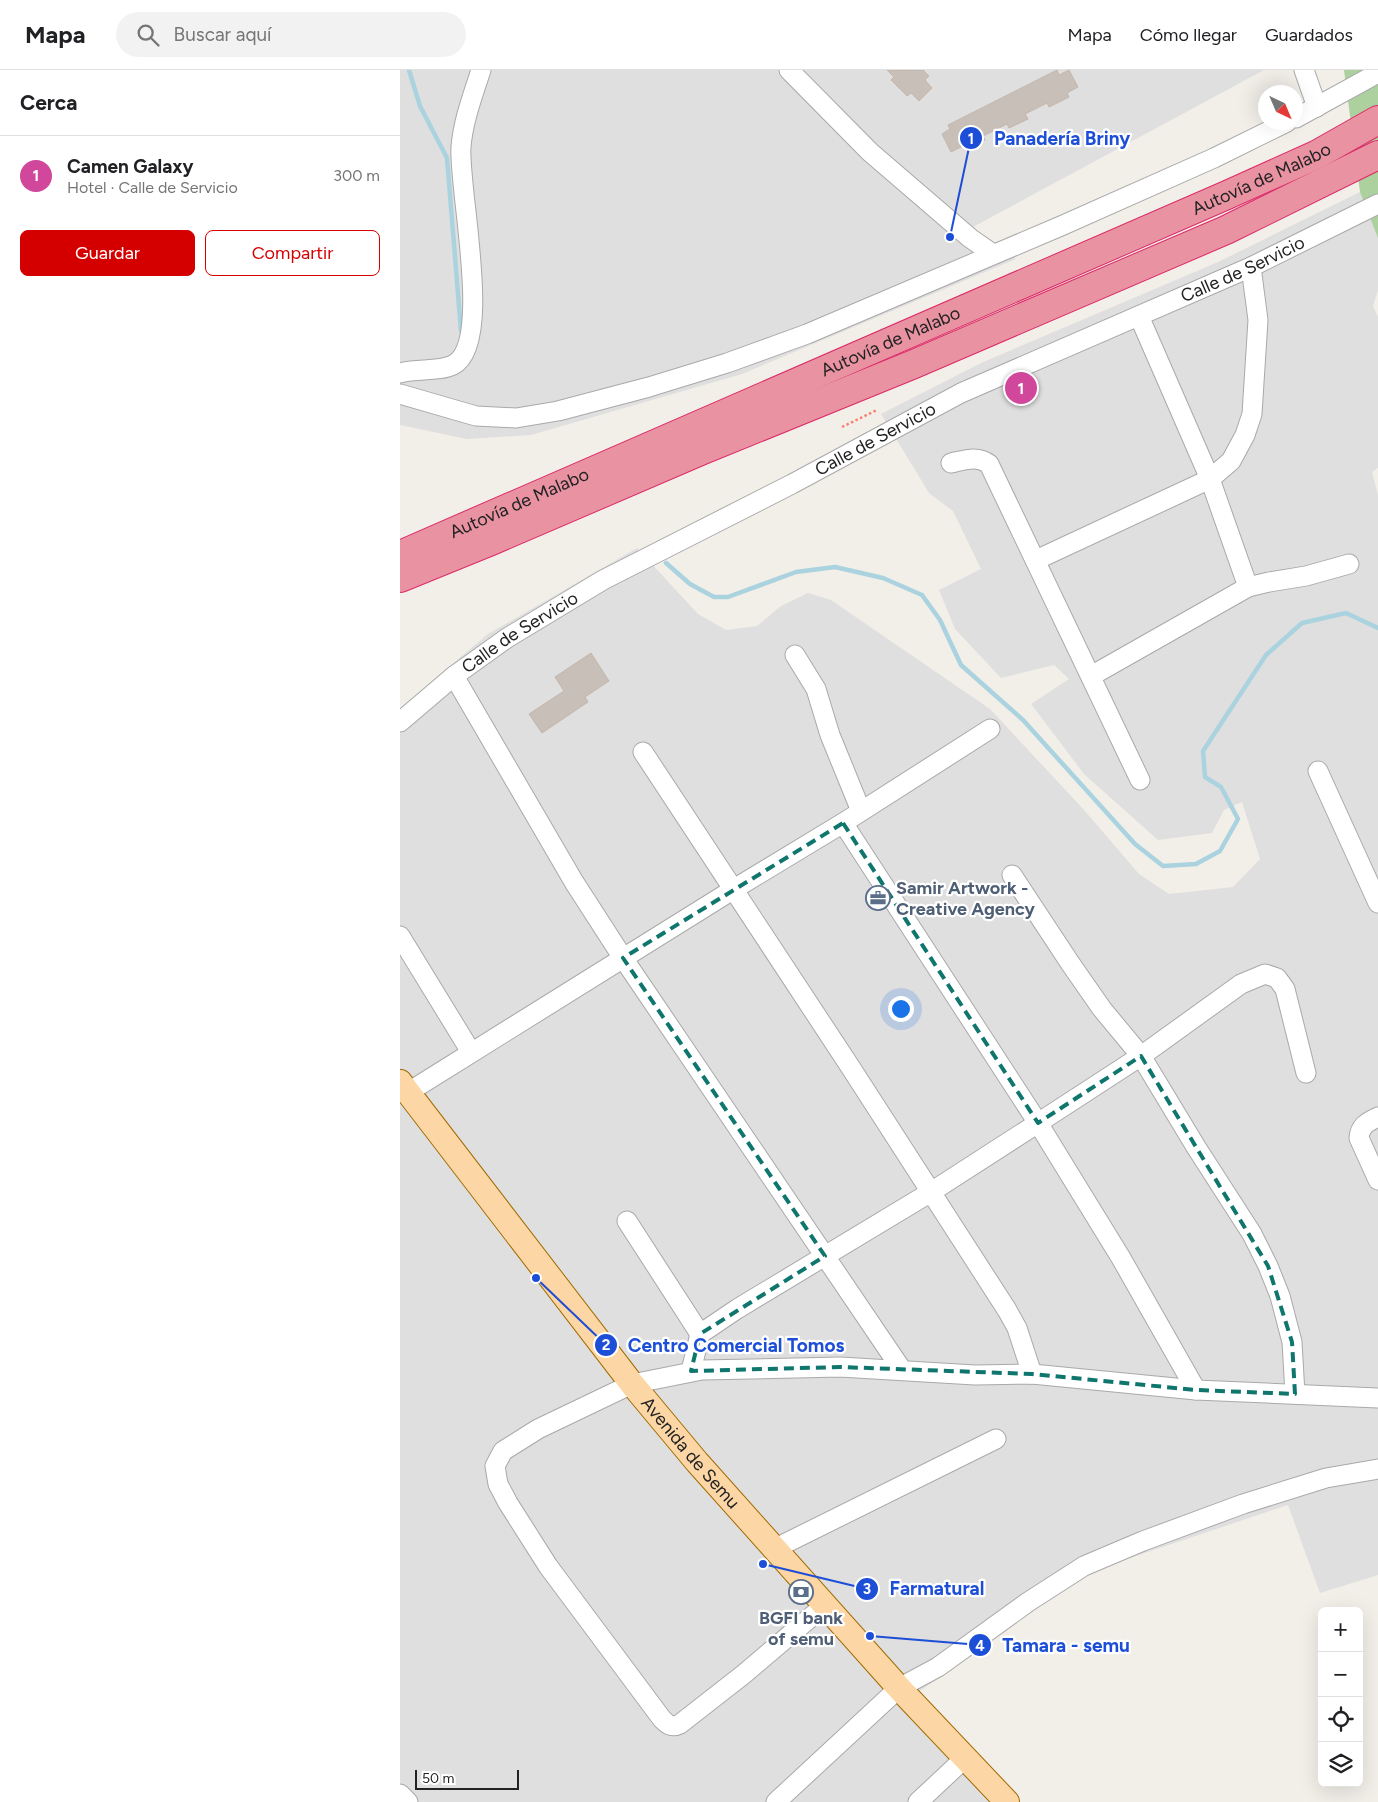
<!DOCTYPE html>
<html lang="es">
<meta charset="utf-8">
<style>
:root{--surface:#fff;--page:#f2f2f2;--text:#202124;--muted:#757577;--line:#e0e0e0;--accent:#d40000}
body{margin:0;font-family:Figtree,sans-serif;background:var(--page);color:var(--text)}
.controls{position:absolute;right:15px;bottom:15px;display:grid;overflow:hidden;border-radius:8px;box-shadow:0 5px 20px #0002}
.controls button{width:45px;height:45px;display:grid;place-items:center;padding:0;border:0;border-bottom:1px solid var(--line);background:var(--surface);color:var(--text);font:25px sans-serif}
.compass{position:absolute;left:858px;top:15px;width:45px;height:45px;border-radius:50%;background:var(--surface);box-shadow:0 5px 20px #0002;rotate:136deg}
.scale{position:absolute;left:15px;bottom:12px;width:104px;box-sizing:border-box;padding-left:5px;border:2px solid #222;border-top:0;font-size:14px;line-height:18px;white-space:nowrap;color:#222;-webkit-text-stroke:4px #fff;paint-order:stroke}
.you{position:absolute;left:500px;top:938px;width:18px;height:18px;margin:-12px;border:4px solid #fff;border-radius:50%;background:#1a73e8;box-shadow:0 0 0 8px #1a73e833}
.badge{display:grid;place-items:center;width:32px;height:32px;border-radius:50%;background:var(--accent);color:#fff;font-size:16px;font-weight:700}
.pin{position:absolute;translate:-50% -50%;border:2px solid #fff;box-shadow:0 1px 5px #0006}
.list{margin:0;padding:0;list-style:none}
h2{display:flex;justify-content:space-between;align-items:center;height:65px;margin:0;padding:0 20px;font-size:21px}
h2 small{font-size:16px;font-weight:400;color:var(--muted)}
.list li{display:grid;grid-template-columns:32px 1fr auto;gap:15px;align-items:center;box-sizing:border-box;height:80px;padding:0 20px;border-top:1px solid var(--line)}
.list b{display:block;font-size:19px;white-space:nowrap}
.list p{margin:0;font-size:16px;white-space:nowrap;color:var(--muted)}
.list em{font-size:16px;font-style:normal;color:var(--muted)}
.actions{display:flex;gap:10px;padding:15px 20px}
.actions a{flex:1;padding:11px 0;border:1px solid var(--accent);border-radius:8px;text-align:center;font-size:18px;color:var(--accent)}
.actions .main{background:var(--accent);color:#fff}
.icon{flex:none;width:28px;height:28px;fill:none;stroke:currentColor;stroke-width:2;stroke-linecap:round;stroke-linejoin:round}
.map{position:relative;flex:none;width:978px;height:1732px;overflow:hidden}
header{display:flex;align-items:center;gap:30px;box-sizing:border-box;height:70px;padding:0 25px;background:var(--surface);border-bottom:1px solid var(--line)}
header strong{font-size:24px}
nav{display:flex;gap:28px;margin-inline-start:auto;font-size:18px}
.search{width:350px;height:45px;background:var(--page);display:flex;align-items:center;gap:12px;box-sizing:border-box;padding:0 18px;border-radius:28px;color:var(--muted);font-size:19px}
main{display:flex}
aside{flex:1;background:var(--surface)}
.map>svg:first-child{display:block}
</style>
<header>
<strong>Mapa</strong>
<div class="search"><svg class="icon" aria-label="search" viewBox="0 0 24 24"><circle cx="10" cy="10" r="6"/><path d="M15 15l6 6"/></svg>Buscar aquí</div>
<nav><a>Mapa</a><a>Cómo llegar</a><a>Guardados</a></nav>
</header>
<main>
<aside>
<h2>Cerca<small></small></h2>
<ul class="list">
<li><span class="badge" style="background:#d1479c">1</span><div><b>Camen Galaxy</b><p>Hotel · Calle de Servicio</p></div><em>300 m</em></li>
</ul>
<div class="actions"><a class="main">Guardar</a><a>Compartir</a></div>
</aside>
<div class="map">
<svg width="978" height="1732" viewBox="0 0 978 1732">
<rect width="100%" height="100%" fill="#f2efe9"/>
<g fill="#e0dfdf">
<polygon points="0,0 864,0 573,157 616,189 342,304 131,365 67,369 0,355"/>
<polygon points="960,122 973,140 978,157 978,220 973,236 978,247 978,398 972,402 978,425 978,1505 920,1523 888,1435 688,1502 561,1593 502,1633 597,1732 0,1732 0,638 88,564 237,478 298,544 326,560 357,556 381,536 408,523 431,530 590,639 685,741 739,804 769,824 833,817 860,789 842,732 824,740 812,763 758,770 684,704 631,634 669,609 654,595 601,608 555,559 539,520 581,499 553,441 529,423 481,344 581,293 818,192"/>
</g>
<polygon fill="#add19e" points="944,0 978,0 978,168 960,122"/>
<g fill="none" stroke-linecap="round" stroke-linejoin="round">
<g stroke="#aad3df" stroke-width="4.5">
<polyline points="9,0 20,36 47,88 61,261"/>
<polyline points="266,493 290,514 314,527 328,527 396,502 435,497 483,508 522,525 540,550 561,595 623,650 735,774 763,796 796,794 820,781 838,749 821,717 805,707 803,681 866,585 902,553 946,543 978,558"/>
</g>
</g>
<g fill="#c7bfb8" stroke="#c4b6ab">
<polygon points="487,0 523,0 529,6 525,10 532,18 519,31 511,23 507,26 491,10 494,7"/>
<polygon points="657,0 659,5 669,0 678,17 667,23 669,27 649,37 647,33 625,44 628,49 609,58 607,54 583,66 585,70 568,78 567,74 551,82 542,64 550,59 548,55"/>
<polygon points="191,583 209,611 185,627 188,632 142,663 129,644 164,621 155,607"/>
</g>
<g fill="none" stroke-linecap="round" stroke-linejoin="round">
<defs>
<g id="minor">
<polyline points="389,0 470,82 570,168 593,184"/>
<polyline points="904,0 917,37"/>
<polyline points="896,48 978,3"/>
<polyline points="739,246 810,409 848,517"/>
<path d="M0,303C16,298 39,302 53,295C94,275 58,119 61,77C63,51 73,25 81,0"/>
<polyline points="0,324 76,346 116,348 158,341 249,317 327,293 407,264 661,156 814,88 887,52"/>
<path d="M551,393C565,390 577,385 589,394L740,710"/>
<polyline points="636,490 810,409 831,391 845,365 852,344 858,250 851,197"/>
<polyline points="395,585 416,619 430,665 461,741"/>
<polyline points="54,606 174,812 223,888 502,1300"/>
<polyline points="691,606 848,517 869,512 906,506 949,494"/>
<path id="s1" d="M0,652L54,606L107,568L203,510L392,414L561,323L851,197L978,134"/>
<polyline points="243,682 451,998 607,1240 617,1258 632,1304"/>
<polyline points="918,701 978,833"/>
<polyline points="443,753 638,1053 721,1188 796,1320"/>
<polyline points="612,805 670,893 702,939 741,986 796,1077 852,1164 868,1196 880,1226 892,1272 895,1324"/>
<polyline points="0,866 71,982"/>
<polyline points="7,1023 334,819 443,753 590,659"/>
<path d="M978,1047C968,1052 960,1055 959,1068L978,1110"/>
<polyline points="227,1151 300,1264"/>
<polyline points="291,1301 300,1264 337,1239 531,1122 638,1053 741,986 841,914 865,904 877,908 885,919 906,1003"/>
<polyline points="374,1479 596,1369"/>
<path d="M425,1535L344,1604L280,1654C272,1658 268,1655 262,1649L148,1496L108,1433L98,1414L95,1396L103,1381L138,1359L232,1314L302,1300L440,1297L575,1305L632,1304L796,1320L978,1328"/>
<polyline points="0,1724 8,1732"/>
<polyline points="376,1732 499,1618 538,1597 628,1532 684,1496 743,1471 843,1434 926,1408 978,1399"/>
<polyline points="518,1732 565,1688"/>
</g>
<g id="major">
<path id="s2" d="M0,1012L232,1314L297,1392L499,1618L607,1732"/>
</g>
<g id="highway">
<path id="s3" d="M0,485L827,125L916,85L978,50"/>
<polyline points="0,508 91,471 303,380 514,294 826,160 978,85"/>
</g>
</defs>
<use href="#minor" stroke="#a9a9a9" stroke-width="21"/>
<use href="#major" stroke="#a06b00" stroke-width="26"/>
<use href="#highway" stroke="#dc2a67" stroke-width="30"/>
<polyline stroke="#fa8072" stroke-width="2.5" stroke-dasharray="2.5 2.5" stroke-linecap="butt" points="442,357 477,340"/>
<use href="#minor" stroke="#fff" stroke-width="19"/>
<use href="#major" stroke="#fcd6a4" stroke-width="24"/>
<use href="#highway" stroke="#e892a2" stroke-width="28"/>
</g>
<path fill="none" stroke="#0f766e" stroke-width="4" stroke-dasharray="10 6" stroke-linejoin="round" d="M443,753L638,1053L741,986L868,1196L892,1272L895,1324L796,1320L632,1304L440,1297L291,1301L300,1264L425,1186L223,888Z"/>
<defs>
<symbol id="office-ring" viewBox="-11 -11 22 22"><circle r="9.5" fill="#fff" stroke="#5c6f8a" stroke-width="1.5"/><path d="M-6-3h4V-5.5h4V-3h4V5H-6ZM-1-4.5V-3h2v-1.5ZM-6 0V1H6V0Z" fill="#5c6f8a"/></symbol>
<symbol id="bank-ring" viewBox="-11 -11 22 22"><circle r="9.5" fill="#fff" stroke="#5c6f8a" stroke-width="1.5"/><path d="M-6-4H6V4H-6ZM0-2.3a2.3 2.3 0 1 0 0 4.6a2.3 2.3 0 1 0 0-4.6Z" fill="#5c6f8a"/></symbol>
</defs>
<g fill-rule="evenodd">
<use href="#office-ring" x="464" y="814" width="28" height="28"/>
<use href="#bank-ring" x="387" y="1508" width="28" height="28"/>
</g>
<g text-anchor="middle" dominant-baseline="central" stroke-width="4.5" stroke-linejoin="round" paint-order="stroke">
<g font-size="18" fill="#222" stroke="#fff">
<text stroke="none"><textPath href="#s3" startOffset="940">Autovía de Malabo</textPath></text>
<text stroke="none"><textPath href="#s1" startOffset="960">Calle de Servicio</textPath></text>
<text stroke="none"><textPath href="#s3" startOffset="535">Autovía de Malabo</textPath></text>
<text stroke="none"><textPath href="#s1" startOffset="555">Calle de Servicio</textPath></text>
<text stroke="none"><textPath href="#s3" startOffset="130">Autovía de Malabo</textPath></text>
<text stroke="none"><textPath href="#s1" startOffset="150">Calle de Servicio</textPath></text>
<text stroke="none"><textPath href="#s2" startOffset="471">Avenida de Semu</textPath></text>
</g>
<g font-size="18" font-weight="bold" fill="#4e5e75" stroke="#fff" text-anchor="start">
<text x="496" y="818">Samir Artwork -<tspan x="496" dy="21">Creative Agency</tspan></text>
<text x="401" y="1548" text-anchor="middle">BGFI bank<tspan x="401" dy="21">of semu</tspan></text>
</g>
</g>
<path fill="none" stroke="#1d4ed8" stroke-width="2" d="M550 167L571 68M136 1208L206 1275M363 1494L467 1519M470 1566L580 1575"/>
<g fill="#1d4ed8" stroke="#fff" stroke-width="2">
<circle cx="550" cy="167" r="5"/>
<circle cx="136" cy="1208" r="5"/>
<circle cx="363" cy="1494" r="5"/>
<circle cx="470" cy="1566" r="5"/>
<circle cx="571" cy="68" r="12"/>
<circle cx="206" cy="1275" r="12"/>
<circle cx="467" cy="1519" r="12"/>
<circle cx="580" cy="1575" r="12"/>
</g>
<g font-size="15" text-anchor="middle" font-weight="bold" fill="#fff">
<text x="571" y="74">1</text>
<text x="206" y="1280">2</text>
<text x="467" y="1524">3</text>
<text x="580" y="1581">4</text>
</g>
<g font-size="19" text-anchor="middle" font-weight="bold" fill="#1d4ed8" stroke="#fff" stroke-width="4.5" stroke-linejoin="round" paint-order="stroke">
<text x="662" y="75">Panadería Briny</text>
<text x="336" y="1282">Centro Comercial Tomos</text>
<text x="537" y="1525">Farmatural</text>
<text x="666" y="1582">Tamara - semu</text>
</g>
</svg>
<div class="controls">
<button>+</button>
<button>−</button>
<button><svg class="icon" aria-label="locate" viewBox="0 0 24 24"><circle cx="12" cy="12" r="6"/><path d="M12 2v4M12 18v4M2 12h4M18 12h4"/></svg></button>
<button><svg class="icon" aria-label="layers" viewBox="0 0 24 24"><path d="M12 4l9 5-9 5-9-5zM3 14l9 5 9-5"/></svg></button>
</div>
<svg class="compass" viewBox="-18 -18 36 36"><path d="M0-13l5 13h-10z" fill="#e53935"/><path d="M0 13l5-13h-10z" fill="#757577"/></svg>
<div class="scale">50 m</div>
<div class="you"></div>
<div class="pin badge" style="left:621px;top:318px;background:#d1479c">1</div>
</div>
</main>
